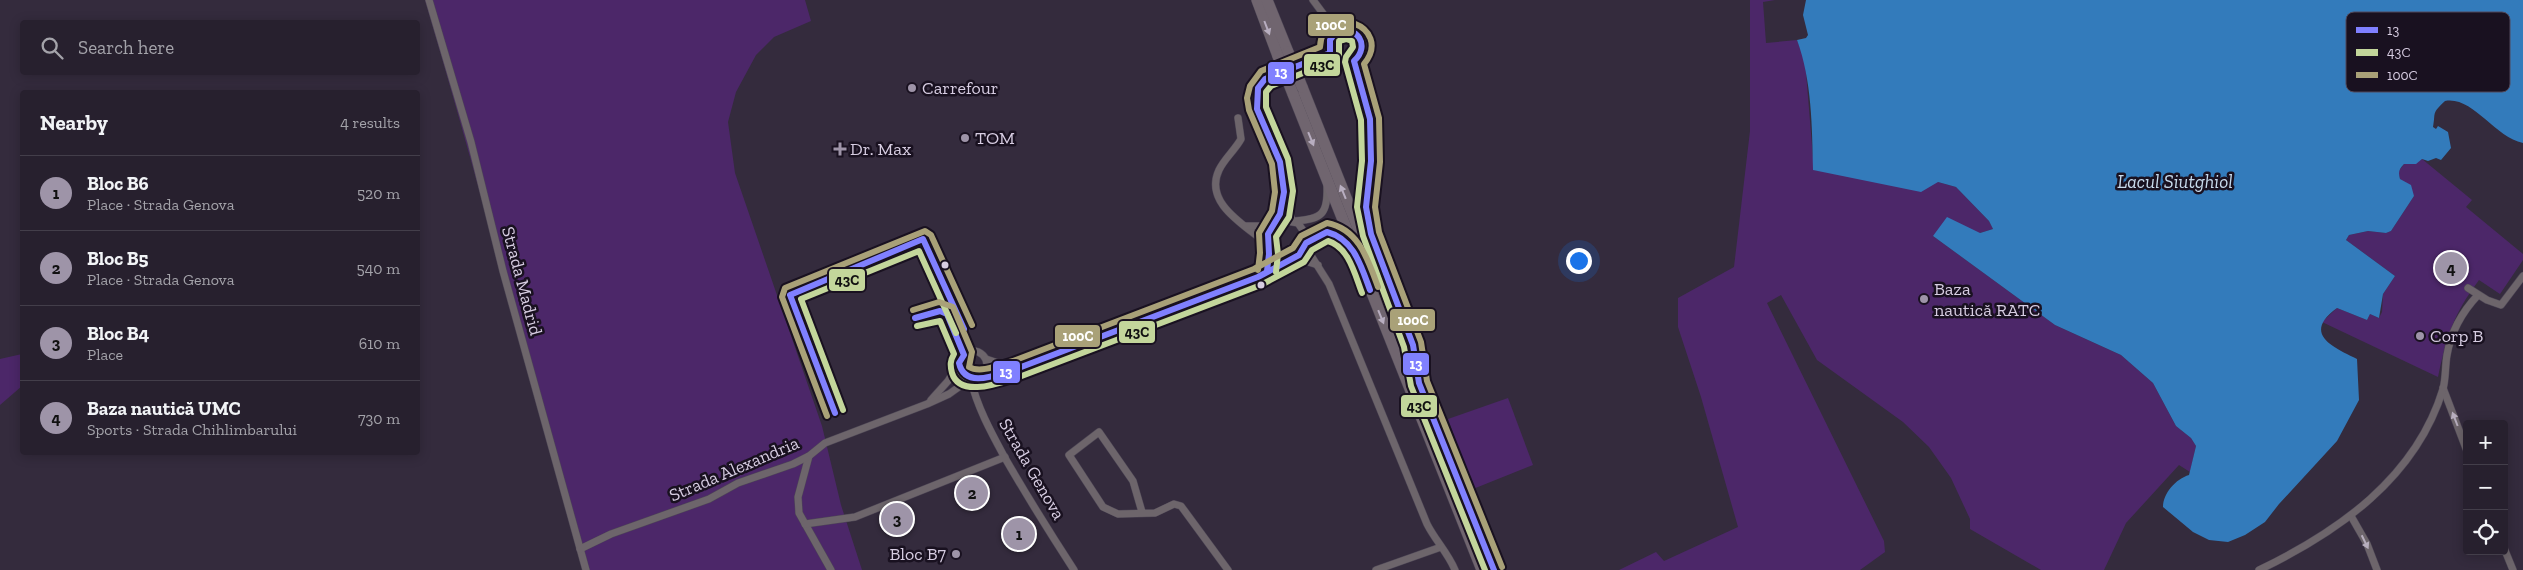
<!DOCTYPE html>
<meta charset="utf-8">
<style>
:root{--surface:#27202e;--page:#2f2836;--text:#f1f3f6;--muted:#a4a3aa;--line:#433e4a;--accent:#9e94a8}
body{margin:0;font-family:"Zilla Slab",serif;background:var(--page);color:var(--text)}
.controls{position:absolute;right:15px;bottom:15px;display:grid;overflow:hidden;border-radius:5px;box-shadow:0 2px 12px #0003}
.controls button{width:45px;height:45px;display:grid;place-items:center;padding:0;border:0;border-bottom:1px solid var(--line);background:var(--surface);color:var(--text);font:25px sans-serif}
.you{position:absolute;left:1578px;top:260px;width:18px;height:18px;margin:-12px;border:4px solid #fff;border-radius:50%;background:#1a73e8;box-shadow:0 0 0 8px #1a73e833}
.badge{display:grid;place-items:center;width:32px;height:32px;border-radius:50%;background:var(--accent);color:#111;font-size:16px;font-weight:700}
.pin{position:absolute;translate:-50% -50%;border:2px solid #fff;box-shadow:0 1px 5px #0006}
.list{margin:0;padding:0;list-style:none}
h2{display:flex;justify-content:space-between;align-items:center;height:65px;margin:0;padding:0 20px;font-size:21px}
h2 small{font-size:16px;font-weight:400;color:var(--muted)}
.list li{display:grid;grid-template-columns:32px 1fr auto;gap:15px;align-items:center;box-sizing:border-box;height:75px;padding:0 20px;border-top:1px solid var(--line)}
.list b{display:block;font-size:19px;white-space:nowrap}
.list p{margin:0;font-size:16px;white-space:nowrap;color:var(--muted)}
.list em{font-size:16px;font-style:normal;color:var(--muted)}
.icon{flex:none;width:28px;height:28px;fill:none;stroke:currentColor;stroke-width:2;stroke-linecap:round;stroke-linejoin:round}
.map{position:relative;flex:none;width:2523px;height:570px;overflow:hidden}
.search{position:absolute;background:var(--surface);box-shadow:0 2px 12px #0003;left:20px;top:20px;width:400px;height:55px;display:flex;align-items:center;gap:12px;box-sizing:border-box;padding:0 18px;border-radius:5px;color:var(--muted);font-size:19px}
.panel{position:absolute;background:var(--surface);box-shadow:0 2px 12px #0003;left:20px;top:90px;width:400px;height:365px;border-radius:5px}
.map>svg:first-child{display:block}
</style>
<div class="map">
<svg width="2523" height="570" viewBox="0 0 2523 570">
<rect width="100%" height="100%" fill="#342b3d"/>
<g fill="#4c2769">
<path d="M425,0H805L811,21L774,37L756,55L736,92L728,122L735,173L822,426L841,505L862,570H584C530,380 481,189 425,0Z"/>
<polygon points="1750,0 1775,0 1763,2 1766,43 1797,40 1805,60 1814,170 1938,182 1956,187 1989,221 1993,229 1980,233 1933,236 2055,325 2121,355 2153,383 2176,426 2191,438 2196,446 2190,472 2179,465 2126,523 2104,570 2041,570 1970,529 1970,519 1951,478 1929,447 1903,422 1817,360 1781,295 1767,303 1884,541 1885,552 1860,570 1619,570 1656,552 1664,561 1738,527 1701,397 1678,327 1678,298 1734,267 1750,131"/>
<path d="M2422,159L2472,200L2466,207L2523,254V260L2500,294L2479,280C2453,315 2447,335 2438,377L2322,322L2337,308L2367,320L2370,314L2379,318L2382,312L2383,294L2395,276L2346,240L2349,235L2368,231L2386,233L2391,231L2414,196L2400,179L2398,172L2404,164H2413Z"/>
<polygon points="22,354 22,386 0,405 0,359"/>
<polygon points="1508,398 1533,465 1473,489 1448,419"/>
</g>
<path fill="#337bbb" d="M1806,0H2523V143C2494,137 2473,96 2445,101C2431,114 2436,112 2433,127L2436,129L2438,126L2448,132L2451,148L2441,160L2436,158L2428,161L2422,159L2416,164H2404C2399,169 2398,172 2400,179L2411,185L2414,196L2391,231L2386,233L2368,231L2349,235L2346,240L2395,276L2383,294L2379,318L2370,314L2367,320L2337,308C2303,333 2330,346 2357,359L2359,400L2337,441L2279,504L2265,522L2245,535L2228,542L2209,540L2193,532L2163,507C2163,493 2176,479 2189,475L2196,446L2191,438L2176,426L2153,383L2121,355L2055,325L1933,236L1947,217L1980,233L1993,229L1989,221L1956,187L1938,182L1921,192L1813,170C1812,127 1812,81 1797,40L1806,38L1808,35L1803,15Z"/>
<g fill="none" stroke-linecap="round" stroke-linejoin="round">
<polyline stroke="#4c4356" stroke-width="7" stroke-dasharray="7 3.5" stroke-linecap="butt" points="1268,132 1256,107 1259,85 1275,74 1316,58"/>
<defs>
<g id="minor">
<polyline points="429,0 471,142 503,271 586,570"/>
<polyline points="1313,0 1336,31"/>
<circle cx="1346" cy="46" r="17"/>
<polyline points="1316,58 1330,53"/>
<path d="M1354,61C1360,87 1371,112 1372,139C1373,166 1362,195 1368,222C1379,270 1412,317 1417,366"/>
<path d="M1238,118L1241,139C1235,150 1224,159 1219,170C1203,204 1247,226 1267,244"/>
<path d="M1268,132C1282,161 1281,191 1292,220"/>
<path d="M1295,221C1322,219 1328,214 1327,186"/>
<polyline points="1276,222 1285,200"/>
<polyline points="1246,226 1272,226"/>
<path d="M1306,243C1329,230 1334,229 1352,249"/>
<path d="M1305,246L1329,284L1427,524C1435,540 1448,553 1455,570"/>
<polyline points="1269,249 1277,257 1289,259"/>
<polyline points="1295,258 1318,265"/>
<polyline points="2468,288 2487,300 2501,305 2523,276"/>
<circle cx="973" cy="365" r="14"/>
<polyline points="986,359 1016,369"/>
<polyline points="983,376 1016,369 1258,277 1303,251 1306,235 1298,223 1281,220 1272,226 1268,231 1267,271"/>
<path d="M971,380C977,407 992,434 1005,458C1027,496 1050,533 1074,570"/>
<polyline points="2443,388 2467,451"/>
<polyline points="931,400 948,381 959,363"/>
<polyline points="809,456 798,497 799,513 831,570"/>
<polyline points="1142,512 1133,481 1099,432 1069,455 1103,507 1118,514 1155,513 1174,504 1181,506 1228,570"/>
<polyline points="2351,516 2367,544 2377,570"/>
<polyline points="805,524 855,517 1005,457"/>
<polyline points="2504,548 2513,570"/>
<polyline points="580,549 611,534 709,499 738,483 793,464 809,456 825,443 927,404 949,394 970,379"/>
<polyline points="1376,570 1441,547"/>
<path d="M2259,570C2338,532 2416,478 2443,389C2446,378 2445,366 2447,355C2451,331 2462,312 2478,295"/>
</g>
<g id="primary">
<polyline points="1257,0 1278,56"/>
<polyline points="1267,0 1288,52"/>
<polyline points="1302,87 1494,570"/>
<polyline points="1293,94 1482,570"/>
</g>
</defs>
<use href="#minor" stroke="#4e4756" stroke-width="8"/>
<use href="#primary" stroke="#4e4756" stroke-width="12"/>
<use href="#minor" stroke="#6d656b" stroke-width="7"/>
<use href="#primary" stroke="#70656f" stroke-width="11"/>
<defs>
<g id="primary-bridge">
<polyline points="1288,52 1302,87"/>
<polyline points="1278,56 1293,94"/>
</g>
</defs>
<use href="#primary-bridge" stroke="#4e4756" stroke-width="12" stroke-linecap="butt"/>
<use href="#primary-bridge" stroke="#70656f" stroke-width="11"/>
<defs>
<g id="bus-1">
<path d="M1267,271L1269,254L1268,234L1280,214L1284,192L1280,162L1257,109L1258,88L1265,79L1330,53V40L1336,32C1357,24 1371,46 1354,61L1370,119L1371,161L1366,207L1371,234L1413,345L1419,383L1494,570"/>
<path d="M915,318L940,311L947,314L964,355L959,363C965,390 998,374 1016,369L1258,277L1299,255L1306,243L1327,232C1354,239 1361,266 1370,290"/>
<polyline points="835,413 790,295 923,239 964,329"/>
</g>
<g id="bus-2">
<polyline points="1276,272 1278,254 1276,237 1289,217 1293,191 1288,159 1266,107 1266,92 1271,86 1335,60 1339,55 1339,41 1346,39 1352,41 1353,47 1346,57 1345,62 1361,120 1362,161 1357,207 1363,236 1404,347 1411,386 1485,570"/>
<path d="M917,326L940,321L954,354C950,361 950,365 952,373C960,399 1002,382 1019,377L1261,285L1304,262L1312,250L1328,241C1349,247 1355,275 1362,293"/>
<polyline points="843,410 801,299 919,251 956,333"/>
</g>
<g id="bus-3">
<path d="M1258,270L1260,253L1259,233L1272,211L1275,192L1272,164L1249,110L1247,98L1250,86L1261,71L1320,47C1322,0 1395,26 1364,64L1379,118L1380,162L1375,207L1379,232L1421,342L1427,381L1502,567"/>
<path d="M913,310L939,302L953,307L972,352L969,367C981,374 1001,364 1013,361L1254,269L1293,248L1301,236L1327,223C1359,229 1368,260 1378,287"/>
<polyline points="827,416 782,297 785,288 925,231 931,235 972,325"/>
</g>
</defs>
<use href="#bus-1" stroke="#191120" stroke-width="10"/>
<use href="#bus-2" stroke="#191120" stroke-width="10"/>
<use href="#bus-3" stroke="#191120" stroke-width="10"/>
<use href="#bus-1" stroke="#8080ff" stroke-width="6"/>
<use href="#bus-2" stroke="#c3d69b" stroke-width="6"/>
<use href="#bus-3" stroke="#a9a178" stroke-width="6"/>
</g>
<defs><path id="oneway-solid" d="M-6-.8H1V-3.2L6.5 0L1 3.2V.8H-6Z" transform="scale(1.25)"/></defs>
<g fill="#b8aec0">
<use href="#oneway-solid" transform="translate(1267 28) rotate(69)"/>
<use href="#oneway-solid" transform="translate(1311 139) rotate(68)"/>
<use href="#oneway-solid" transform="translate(1343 192) rotate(-112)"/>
<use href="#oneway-solid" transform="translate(1381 317) rotate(68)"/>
</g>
<g fill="#b7aebe">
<use href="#oneway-solid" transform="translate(2455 419) rotate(-111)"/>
<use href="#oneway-solid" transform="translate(2365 542) rotate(64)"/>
</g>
<g fill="#9e94a8" stroke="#191120" stroke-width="2">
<circle cx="912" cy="88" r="5"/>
<circle cx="965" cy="138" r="5"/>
<path d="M837.5 141.5h5v5h5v5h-5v5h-5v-5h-5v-5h5z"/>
<circle cx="1924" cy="299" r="5"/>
<circle cx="2420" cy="336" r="5"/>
<circle cx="956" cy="554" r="5"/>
</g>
<g fill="#d7cde2" stroke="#191120" stroke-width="2">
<circle cx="945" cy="265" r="4.5"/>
<circle cx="1261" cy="285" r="4.5"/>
</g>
<g text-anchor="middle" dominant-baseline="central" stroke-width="5" stroke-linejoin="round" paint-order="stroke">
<g font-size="18" fill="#d7cde2" stroke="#191120" text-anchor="start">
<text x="922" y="88">Carrefour</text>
<text x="975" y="138">TOM</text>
<text x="850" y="149">Dr. Max</text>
<text x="1934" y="289">Baza<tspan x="1934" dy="21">nautică RATC</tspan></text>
<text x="2430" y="336">Corp B</text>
<text x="946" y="554" text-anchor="end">Bloc B7</text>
</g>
<g font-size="18" fill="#d7cde2" stroke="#191120">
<text transform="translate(522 281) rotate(75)">Strada Madrid</text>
<text transform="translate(734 469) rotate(-23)">Strada Alexandria</text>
<text transform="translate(1032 469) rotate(60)">Strada Genova</text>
</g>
<g font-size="19" font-style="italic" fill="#c8dbed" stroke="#191120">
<text x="2175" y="181">Lacul Siutghiol</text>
</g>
</g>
<rect x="2346" y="12" width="164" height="80" rx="8" fill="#191120" stroke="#52495a" stroke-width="1"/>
<rect x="2356" y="27" width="22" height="6" fill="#8080ff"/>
<rect x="2356" y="49" width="22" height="7" fill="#c3d69b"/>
<rect x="2356" y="72" width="22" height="6" fill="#a9a178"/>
<g font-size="14" fill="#d7cde2">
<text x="2387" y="35">13</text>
<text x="2387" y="57">43C</text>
<text x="2387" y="80">100C</text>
</g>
<g stroke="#191120" stroke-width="2">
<rect x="1307" y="13" width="48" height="24" rx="5" fill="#a9a178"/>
<rect x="1303" y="53" width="38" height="24" rx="5" fill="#c3d69b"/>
<rect x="1267" y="61" width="28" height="24" rx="5" fill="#8080ff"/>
<rect x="828" y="268" width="38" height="24" rx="5" fill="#c3d69b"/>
<rect x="1389" y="308" width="47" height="24" rx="5" fill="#a9a178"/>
<rect x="1118" y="320" width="38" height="24" rx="5" fill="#c3d69b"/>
<rect x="1054" y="324" width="47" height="24" rx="5" fill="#a9a178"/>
<rect x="1402" y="352" width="28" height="24" rx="5" fill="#8080ff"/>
<rect x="992" y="360" width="29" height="24" rx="5" fill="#8080ff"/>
<rect x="1400" y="394" width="38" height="24" rx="5" fill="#c3d69b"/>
</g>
<g font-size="14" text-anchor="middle" font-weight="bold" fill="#fff">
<text x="1331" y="30">100C</text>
<text x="1281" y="77">13</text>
<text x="1413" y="325">100C</text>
<text x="1078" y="341">100C</text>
<text x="1416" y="369">13</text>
<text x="1006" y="377">13</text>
</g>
<g font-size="14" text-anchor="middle" font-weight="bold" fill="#111">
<text x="1322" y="70">43C</text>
<text x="847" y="285">43C</text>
<text x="1137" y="337">43C</text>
<text x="1419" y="411">43C</text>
</g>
</svg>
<div class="controls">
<button>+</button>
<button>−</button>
<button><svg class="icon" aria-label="locate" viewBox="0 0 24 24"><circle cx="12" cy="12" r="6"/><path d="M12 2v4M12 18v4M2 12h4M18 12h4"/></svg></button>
</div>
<div class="you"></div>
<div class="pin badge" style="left:1019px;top:534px">1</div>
<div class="pin badge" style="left:972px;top:493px">2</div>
<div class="pin badge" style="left:897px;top:519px">3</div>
<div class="pin badge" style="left:2451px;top:268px">4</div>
<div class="search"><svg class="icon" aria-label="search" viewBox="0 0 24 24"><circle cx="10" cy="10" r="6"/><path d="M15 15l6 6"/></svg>Search here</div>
<section class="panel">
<h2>Nearby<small>4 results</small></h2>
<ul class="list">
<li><span class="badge">1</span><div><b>Bloc B6</b><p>Place · Strada Genova</p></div><em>520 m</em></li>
<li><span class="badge">2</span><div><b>Bloc B5</b><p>Place · Strada Genova</p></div><em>540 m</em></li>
<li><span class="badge">3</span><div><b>Bloc B4</b><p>Place</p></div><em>610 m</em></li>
<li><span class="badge">4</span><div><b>Baza nautică UMC</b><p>Sports · Strada Chihlimbarului</p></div><em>730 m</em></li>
</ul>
</section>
</div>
